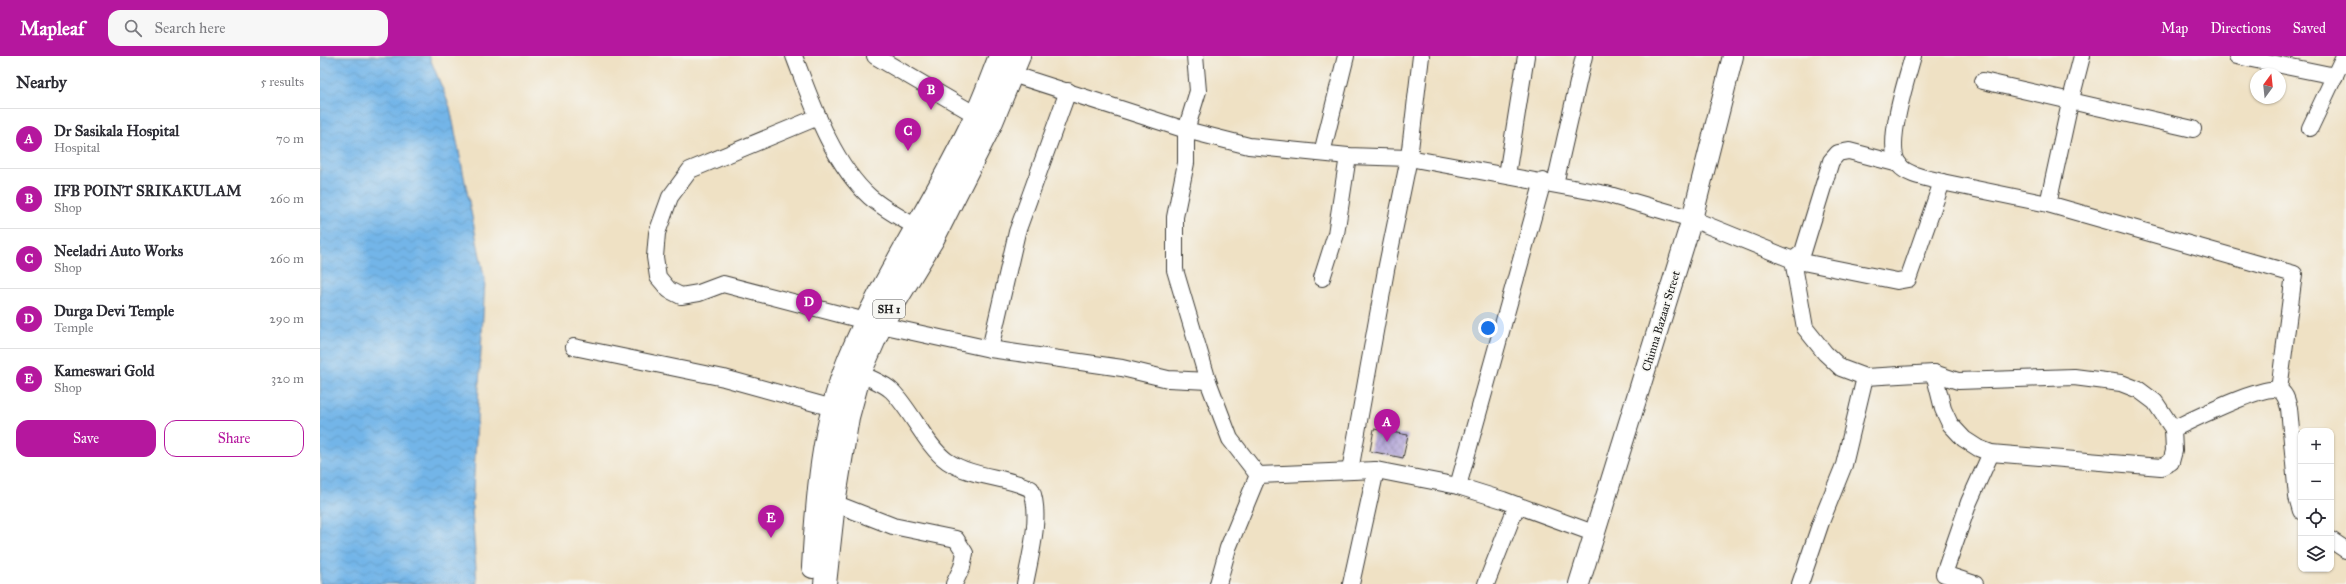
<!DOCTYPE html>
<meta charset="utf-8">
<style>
:root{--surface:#fff;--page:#f7f7f7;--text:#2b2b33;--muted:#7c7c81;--line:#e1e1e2;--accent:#b5179e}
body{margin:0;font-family:"IM FELL Great Primer",serif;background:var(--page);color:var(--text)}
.controls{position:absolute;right:12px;bottom:12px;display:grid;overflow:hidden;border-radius:8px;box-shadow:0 1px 3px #0004}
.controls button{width:36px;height:36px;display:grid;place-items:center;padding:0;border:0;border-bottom:1px solid var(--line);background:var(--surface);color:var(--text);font:20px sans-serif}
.compass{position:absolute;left:1930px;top:12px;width:36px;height:36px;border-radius:50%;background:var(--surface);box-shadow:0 1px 3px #0004;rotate:15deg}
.you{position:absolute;left:1168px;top:272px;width:14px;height:14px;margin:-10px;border:3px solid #fff;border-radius:50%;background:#1a73e8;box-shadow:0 0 0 6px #1a73e833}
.badge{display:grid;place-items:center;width:26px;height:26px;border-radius:50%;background:var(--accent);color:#fff;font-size:13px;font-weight:700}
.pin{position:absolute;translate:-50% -33px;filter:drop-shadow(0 1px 2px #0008)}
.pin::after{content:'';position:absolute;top:21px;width:14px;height:12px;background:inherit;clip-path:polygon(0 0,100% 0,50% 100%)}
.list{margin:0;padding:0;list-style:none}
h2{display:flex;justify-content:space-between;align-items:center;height:52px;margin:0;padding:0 16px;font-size:17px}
h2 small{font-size:13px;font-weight:400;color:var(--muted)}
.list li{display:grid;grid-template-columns:26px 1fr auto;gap:12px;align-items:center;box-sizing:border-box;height:60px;padding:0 16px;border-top:1px solid var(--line)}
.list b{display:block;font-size:15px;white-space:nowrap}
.list p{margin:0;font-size:13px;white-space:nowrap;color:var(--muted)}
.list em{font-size:13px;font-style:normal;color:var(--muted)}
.actions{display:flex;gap:8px;padding:12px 16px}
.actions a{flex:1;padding:9px 0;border:1px solid var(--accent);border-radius:12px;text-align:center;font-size:14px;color:var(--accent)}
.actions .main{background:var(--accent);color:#fff}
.icon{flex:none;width:22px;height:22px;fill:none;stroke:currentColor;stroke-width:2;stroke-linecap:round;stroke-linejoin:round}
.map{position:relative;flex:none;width:2026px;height:528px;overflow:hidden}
header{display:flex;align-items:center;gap:24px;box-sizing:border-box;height:56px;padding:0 20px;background:var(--accent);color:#fff}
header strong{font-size:19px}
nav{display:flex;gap:22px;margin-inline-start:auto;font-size:14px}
.search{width:280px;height:36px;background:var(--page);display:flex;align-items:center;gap:10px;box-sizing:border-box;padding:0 14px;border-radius:12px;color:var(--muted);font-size:15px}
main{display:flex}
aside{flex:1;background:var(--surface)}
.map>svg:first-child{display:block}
</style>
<header>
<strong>Mapleaf</strong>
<div class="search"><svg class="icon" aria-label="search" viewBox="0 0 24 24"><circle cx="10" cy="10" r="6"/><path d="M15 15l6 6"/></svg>Search here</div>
<nav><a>Map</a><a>Directions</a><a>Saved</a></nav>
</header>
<main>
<aside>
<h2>Nearby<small>5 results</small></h2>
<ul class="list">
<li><span class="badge">A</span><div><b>Dr Sasikala Hospital</b><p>Hospital</p></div><em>70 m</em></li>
<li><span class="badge">B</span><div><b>IFB POINT SRIKAKULAM</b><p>Shop</p></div><em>260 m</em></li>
<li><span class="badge">C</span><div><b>Neeladri Auto Works</b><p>Shop</p></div><em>260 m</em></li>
<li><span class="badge">D</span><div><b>Durga Devi Temple</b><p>Temple</p></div><em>290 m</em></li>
<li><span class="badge">E</span><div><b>Kameswari Gold</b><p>Shop</p></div><em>320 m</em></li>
</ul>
<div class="actions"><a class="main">Save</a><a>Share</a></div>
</aside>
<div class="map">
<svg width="2026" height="528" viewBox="0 0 2026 528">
<defs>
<pattern id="water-waves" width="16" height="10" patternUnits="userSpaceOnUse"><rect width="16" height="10" fill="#73b5e8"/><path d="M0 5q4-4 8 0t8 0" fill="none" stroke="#639bc6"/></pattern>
<pattern id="building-cross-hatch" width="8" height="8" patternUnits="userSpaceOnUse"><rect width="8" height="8" fill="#ac9dd5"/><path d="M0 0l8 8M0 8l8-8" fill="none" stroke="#8b7fac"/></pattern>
</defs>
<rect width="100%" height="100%" fill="#f6f6f2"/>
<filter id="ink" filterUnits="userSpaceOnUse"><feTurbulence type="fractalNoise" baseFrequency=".025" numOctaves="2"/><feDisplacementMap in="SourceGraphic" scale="8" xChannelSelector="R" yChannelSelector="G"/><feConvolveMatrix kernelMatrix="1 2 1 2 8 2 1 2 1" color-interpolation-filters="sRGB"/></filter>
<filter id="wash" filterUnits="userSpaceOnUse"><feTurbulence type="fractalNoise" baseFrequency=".012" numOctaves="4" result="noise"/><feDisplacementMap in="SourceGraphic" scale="16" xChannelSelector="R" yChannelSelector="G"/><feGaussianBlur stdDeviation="0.9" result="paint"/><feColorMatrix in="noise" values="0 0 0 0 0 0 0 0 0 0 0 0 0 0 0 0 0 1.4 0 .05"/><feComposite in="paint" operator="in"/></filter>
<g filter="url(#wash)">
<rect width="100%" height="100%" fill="#efe1c4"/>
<polygon fill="url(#water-waves)" stroke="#486882" points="0,0 109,0 130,51 165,225 152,453 157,528 0,528"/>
<g id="blocks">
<polygon fill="url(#building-cross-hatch)" points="1054,373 1088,379 1083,402 1050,395"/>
</g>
</g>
<g filter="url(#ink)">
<use href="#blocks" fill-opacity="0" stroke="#3c3a35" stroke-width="1"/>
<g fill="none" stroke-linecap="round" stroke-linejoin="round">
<defs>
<g id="minor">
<path d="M474,0C492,47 512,107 550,141C564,153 581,162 596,171"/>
<polyline points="555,0 656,59"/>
<polyline points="875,0 878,35 866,74 866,107 855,161 855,214 888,325 910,383 938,419 1056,414 1138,430 1183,444 1276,478"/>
<path d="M1593,0C1587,22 1564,90 1579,109C1588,120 1608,122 1622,126"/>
<polyline points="1762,0 1750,47 1728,148 1974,218 1959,334"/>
<polyline points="1917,0 2015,20"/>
<path d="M692,18L866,74L929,90L1028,100L1089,102L1286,138L1372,163L1473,204L1485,272L1505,297L1521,312L1545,321L1614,317L1638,325L1754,321L1801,327L1819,334L1835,346L1853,373C1870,365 1944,328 1959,334C1966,338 1967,345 1969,352L1977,441L1981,455"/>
<polyline points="1663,25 1873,73"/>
<polyline points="498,61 370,114 350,141 337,177 335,201 338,221 349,234 361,240 379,237 403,228 546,265"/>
<polyline points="1990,72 2024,0"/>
<polyline points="1002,97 1026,0"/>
<polyline points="1187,119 1206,0"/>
<polyline points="1235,128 1264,0"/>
<polyline points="1473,204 1577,225 1588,223 1622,126 1728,148"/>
<polyline points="1473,204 1483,196 1511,105 1518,97 1529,95 1579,108"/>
<polyline points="1002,222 1016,178 1028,100"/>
<polyline points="561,269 670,293 802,312 848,323 888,325"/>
<polyline points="254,291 404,322 513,352"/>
<polyline points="670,293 697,176 748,35"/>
<path d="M540,317C550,323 564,327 572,335C591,354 607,391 627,405C653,422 685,420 711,433C722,458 710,501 705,528"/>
<polyline points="1614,317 1623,353 1630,368 1644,383 1658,392 1671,397 1841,411 1851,406 1854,395 1853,373"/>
<polyline points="1030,415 1066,214 1089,102 1101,0"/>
<polyline points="1138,430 1223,125"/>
<polyline points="514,447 573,470 636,483 645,497 642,511 634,528"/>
<polyline points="2011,484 2026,494"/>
<polyline points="898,528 908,492 938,419"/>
<polyline points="1031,528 1056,414"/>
<polyline points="1166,528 1197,449"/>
<polyline points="1480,528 1501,466 1524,409 1545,321"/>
<polyline points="1655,528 1624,518 1649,446 1671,397"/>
</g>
<polyline id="tertiary" points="1259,528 1372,163 1413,0"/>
<g id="primary">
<path d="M493,511C497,440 502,369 529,303C564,218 618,142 656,59C665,40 672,20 680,0"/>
<polyline points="505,528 514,447 528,361 540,317 561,269 613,183 671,68 699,0"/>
</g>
</defs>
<use href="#minor" stroke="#3c3a35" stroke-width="18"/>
<use href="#tertiary" stroke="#3c3a35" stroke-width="22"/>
<use href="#primary" stroke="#3c3a35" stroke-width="24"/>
<use href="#minor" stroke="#fff" stroke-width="16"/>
<use href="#tertiary" stroke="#fff" stroke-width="20"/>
<use href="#primary" stroke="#fff" stroke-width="22"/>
</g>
</g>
<g text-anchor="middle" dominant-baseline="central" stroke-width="3.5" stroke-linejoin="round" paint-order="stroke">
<rect fill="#f6f6f2" stroke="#5d5d5c" stroke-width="1" x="553" y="244" width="32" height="18" rx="3"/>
<g font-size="11" font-weight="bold" fill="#1c1c1c">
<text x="569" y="253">SH 1</text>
</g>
<g font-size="12" fill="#1c1c1c" stroke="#f6f6f2">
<text transform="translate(1341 265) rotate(-73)">Chinna Bazaar Street</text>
</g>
</g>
</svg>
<div class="controls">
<button>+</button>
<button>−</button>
<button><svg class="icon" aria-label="locate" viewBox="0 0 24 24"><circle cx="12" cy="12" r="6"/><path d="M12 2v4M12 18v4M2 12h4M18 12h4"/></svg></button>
<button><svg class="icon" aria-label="layers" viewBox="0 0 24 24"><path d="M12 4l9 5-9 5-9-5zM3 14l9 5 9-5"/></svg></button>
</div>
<svg class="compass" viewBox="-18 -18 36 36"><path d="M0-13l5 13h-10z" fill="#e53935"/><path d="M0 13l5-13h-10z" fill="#7c7c81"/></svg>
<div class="you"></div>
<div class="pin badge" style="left:1067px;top:386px">A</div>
<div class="pin badge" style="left:611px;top:54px">B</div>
<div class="pin badge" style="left:588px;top:95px">C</div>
<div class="pin badge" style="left:489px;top:266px">D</div>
<div class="pin badge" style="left:451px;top:482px">E</div>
</div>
</main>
